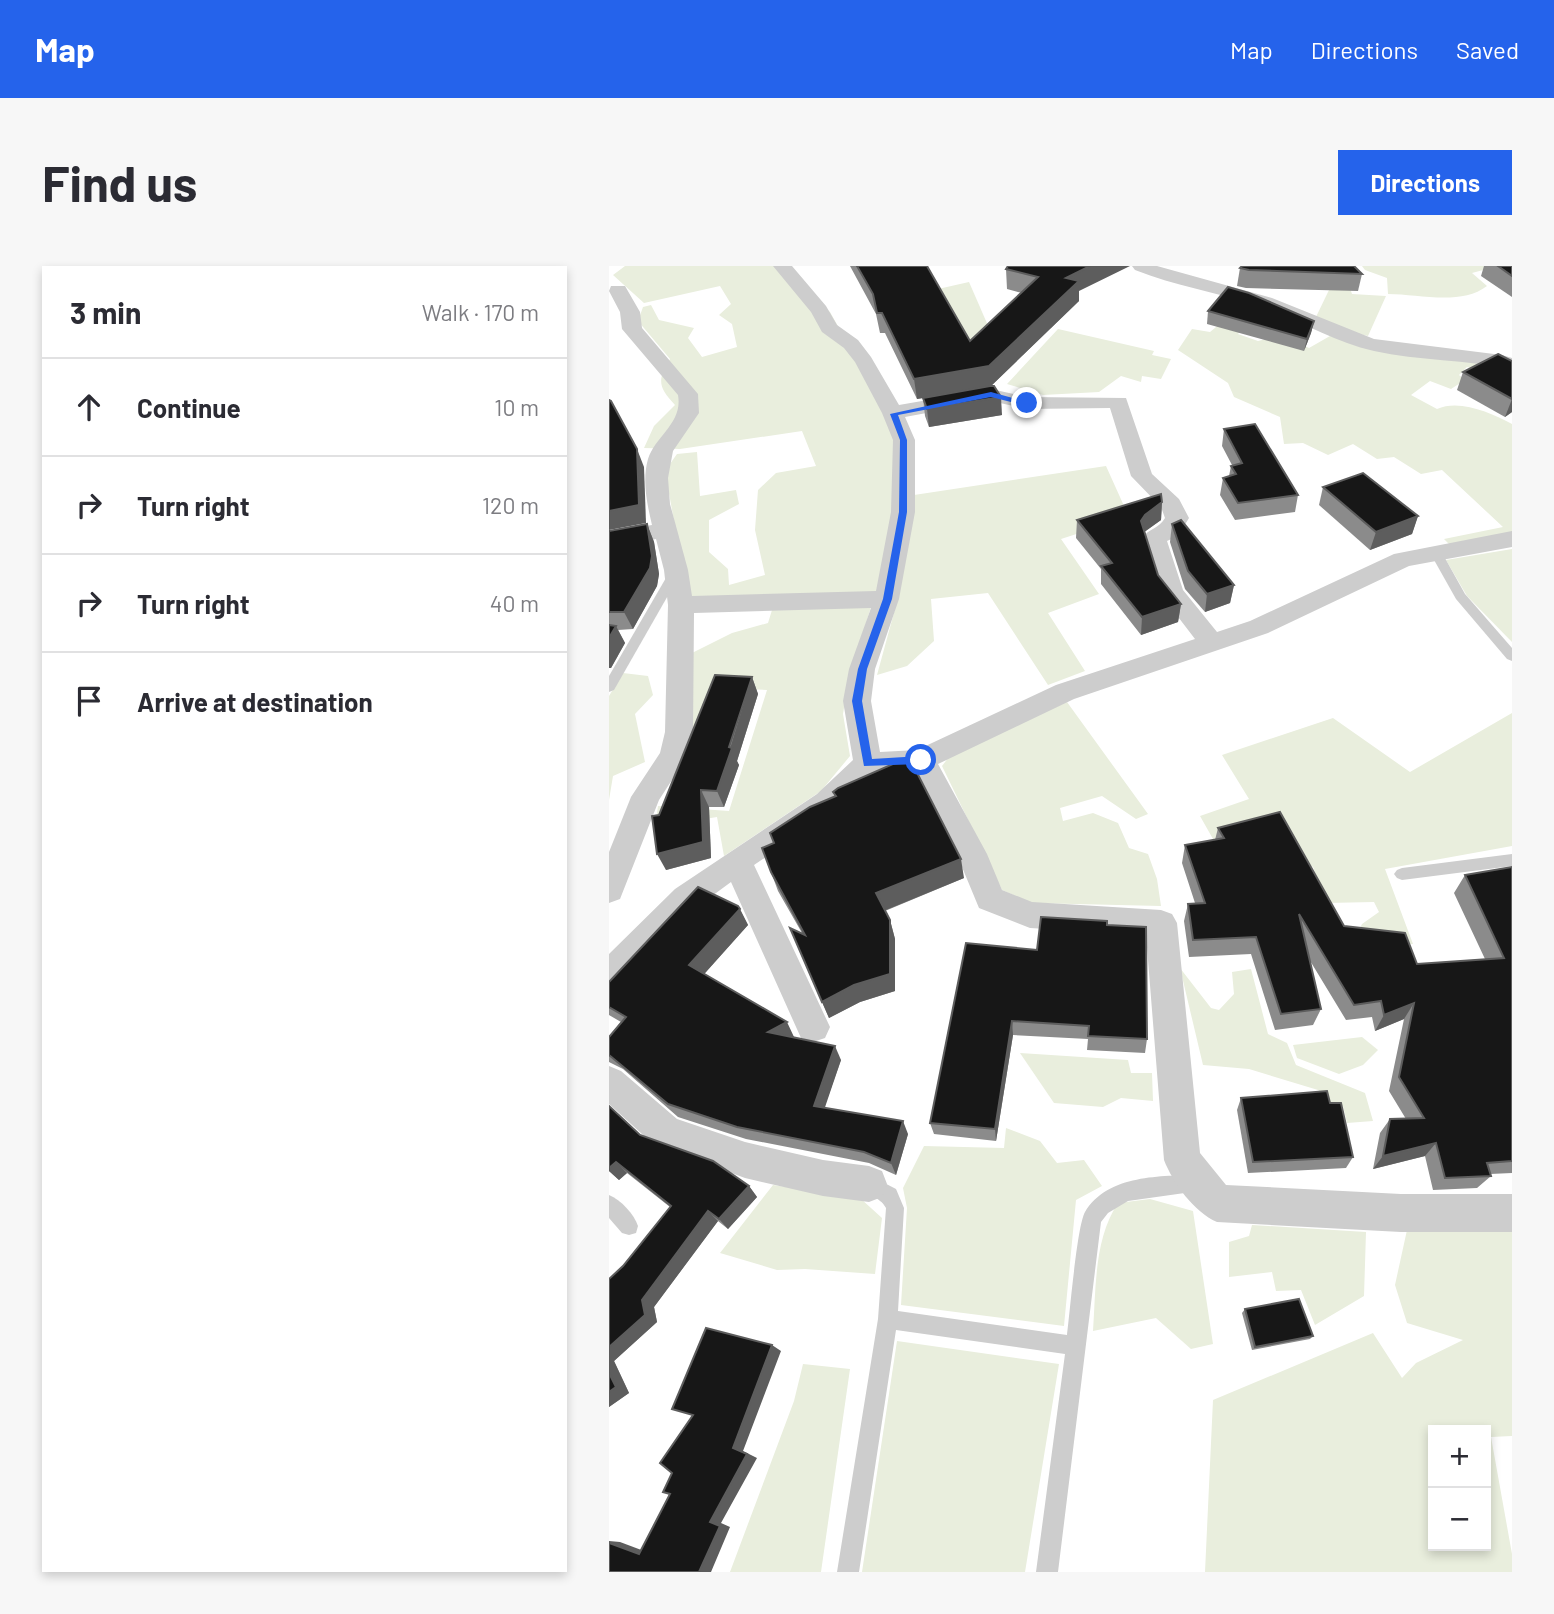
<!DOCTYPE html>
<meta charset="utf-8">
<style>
:root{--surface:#fff;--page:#f7f7f7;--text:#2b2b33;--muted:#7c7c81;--line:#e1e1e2;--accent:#2563eb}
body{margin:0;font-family:Barlow,sans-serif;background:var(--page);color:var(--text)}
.controls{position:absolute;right:21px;bottom:21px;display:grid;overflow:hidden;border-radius:0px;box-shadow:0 4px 10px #0003}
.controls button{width:63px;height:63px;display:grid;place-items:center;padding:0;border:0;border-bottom:2px solid var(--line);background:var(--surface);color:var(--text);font:35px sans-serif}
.stop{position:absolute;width:21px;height:21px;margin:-16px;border:5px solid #2563eb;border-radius:50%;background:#fff}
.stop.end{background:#2563eb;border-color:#fff;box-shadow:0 2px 7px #0008}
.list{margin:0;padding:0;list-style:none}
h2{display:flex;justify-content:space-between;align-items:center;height:91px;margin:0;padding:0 28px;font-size:30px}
h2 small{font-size:23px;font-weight:400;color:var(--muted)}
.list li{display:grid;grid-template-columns:46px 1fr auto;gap:21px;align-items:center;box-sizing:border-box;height:98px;padding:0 28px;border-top:2px solid var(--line)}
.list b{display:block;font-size:26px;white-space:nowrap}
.list em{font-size:23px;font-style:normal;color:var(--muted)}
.icon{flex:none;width:38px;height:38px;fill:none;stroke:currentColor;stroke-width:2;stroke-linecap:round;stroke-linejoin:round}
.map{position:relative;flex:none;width:903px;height:1306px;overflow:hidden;border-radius:0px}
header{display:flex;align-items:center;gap:42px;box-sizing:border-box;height:98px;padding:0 35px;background:var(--accent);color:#fff}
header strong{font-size:33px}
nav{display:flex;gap:38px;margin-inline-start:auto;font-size:24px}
.intro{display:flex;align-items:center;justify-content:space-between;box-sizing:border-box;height:168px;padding:0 42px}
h1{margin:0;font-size:49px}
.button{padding:18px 32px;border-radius:0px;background:var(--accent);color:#fff;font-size:24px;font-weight:700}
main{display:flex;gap:42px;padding:0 42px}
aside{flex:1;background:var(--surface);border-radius:0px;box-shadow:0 4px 10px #0003}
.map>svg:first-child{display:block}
</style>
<header>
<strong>Map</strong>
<nav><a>Map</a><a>Directions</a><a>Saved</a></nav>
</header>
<div class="intro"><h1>Find us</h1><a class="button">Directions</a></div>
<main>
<aside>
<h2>3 min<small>Walk · 170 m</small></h2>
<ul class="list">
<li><svg class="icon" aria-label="ahead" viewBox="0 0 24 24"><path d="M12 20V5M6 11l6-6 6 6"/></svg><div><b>Continue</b></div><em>10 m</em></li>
<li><svg class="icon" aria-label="right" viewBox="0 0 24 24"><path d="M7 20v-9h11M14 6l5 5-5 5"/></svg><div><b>Turn right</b></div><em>120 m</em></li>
<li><svg class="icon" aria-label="right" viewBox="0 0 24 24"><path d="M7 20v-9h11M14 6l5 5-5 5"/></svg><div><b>Turn right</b></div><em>40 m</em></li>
<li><svg class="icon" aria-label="arrive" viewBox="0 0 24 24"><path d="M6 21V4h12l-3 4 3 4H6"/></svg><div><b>Arrive at destination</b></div></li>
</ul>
</aside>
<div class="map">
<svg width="903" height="1306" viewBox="0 0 903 1306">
<rect width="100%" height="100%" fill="#fff"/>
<g fill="#e9eedd" fill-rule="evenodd">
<path d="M16,0H171L221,46L280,151L288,176L285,243L270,327L79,333L56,205L68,188L88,186L91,230L127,224L130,238L100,254V286L119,303L120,319L156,309L146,264L149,224L167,207L207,200L193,165L71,183L35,182L45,160L66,139C49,121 48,114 61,93L29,55L34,41L42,39L50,54L85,62L79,72L93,91L128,81L123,58L110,49L122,38L111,20L35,37L4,9Z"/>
<path d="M753,0H889L863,7L878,20C852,40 810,28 779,28L778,12L756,4Z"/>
<polygon points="360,16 384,71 354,78 329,23"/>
<polygon points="741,22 743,28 777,30 759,70 722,62 706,53 720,24"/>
<path d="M635,38L642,53L629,68L649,75L673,69L700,82L721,70L890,96L871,105L858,101L850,109L856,114L842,123L821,115L802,129L828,143C851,133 882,147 903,158V267L840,278L835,273L894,261L833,204L812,208L785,191L768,193L744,178L719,189L694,177L675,178L671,151L625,131L619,117L569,84L583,63L601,66Z"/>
<polygon points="449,63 545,85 543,89 562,93 552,113 533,110 532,116 512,110 490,126 434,129 398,118"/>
<polygon points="497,200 520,251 452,273 490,328 439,347 476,405 439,419 379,327 322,333 325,375 298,400 268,409 286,343 305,229"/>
<polygon points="903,283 903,376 858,330 837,294"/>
<polygon points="262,341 240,411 234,448 241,490 212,525 115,590 108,551 46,561 49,540 120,545 158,424 112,422 75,482 81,388 123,367 159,357 163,344"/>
<polygon points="14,407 39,410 44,429 26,448 36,496 4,510 0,534 0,430"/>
<polygon points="458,436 539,548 527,553 493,530 451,542 454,555 484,547 509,557 520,582 539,588 548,613 552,640 423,637 393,624 333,500 343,487"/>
<polygon points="903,447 903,580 776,603 804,678 743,678 753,658 770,646 765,636 717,637 704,601 689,591 671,556 604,573 591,550 640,533 613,489 724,452 801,506"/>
<polygon points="571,702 602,742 610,744 625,728 623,706 642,703 659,768 678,777 687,799 756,827 764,855 738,857 734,840 720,839 717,830 709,824 640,803 594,799"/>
<polygon points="753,771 769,784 754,799 730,808 688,792 684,779"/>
<polygon points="411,787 519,794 522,807 543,807 544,835 512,832 494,841 445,837"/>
<polygon points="397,862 431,875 448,897 475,894 493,920 467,934 455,1060 292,1039 298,942 294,922 315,880 395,882"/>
<polygon points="164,919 251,932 273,952 266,1008 196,1003 168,1004 111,987"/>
<path d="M541,933L584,945L604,1078L582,1083L547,1052L484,1065C487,1022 485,973 509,937Z"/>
<polygon points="643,959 757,966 755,1030 706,1059 692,1024 667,1025 663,1006 620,1011 620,976 640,970"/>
<path d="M798,964L903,965V1170L882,1171L903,1288V1306H596L604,1134L764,1067L793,1112L807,1097L854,1074L798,1057L786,1019ZM824,1164H877V1280H824Z"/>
<polygon points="288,1075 450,1098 416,1306 253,1306"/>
<polygon points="194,1098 241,1103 212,1306 121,1306 185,1135"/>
</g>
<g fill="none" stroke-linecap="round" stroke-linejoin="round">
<g fill="#cdcdcd" fill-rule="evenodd">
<polygon points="826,281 832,285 856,328 903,382 903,395 898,393 847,333 820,285"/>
<polygon points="67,301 73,305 5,424 0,426 0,410 61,305"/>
<polygon points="903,588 903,600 793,614 788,612 785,608 788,604 793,602"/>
<path d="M260,909L287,923L295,942L289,1045L458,1069C461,1046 468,960 476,946C499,908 553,910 590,909L597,912L599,918L597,924L519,935L499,947L492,956L449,1306H427L456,1088L287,1064L250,1306H228L269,1053L277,942C271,930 256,930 251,918L253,912Z"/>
<path d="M0,929C12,934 25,948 29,960L27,967L20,969L13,967L0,952Z"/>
</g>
<g fill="#cdcdcd" fill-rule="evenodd">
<path d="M164,0H183L217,40L228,59L249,74L262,91L290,139L382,123L418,131L517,132L543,208L570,233L580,252L569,270L558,275L574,324L608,366L641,355L785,288L903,265V281L800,300L659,367L465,433L329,498L378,588L393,624L423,636L552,644L563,648L568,657L591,887L617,919L792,928H903V966H792L608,956C585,946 564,917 555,894L537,669L421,662L370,642L348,589L304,505L266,507L228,544L145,599L221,761L216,772L204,776L192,772L122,616L88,641L12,719L0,723V688L66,623L208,528L244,494L234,435L240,403L262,342L85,347L84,466L79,489L50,534L11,633L0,637V586L22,531L51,487L56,466L59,339L55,304L47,273L0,282V266L43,259C38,238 33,214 39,193C47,169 74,157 69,129L13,63L11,46L0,25L2,20H16L31,46L33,62L89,128L90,147L64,185L59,212L61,238L79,304L83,330L267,325L282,246L284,174L273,147L246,96L235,82L213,66L202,46ZM382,135L418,143L501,142L522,210L552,241L556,252C550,263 540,262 533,272L550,326L586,373L447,419L308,484L271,486L262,435L266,403L290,333L306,246V174L296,151Z"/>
<path d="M523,0H548L663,32L765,73L893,89L903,92V104C857,93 810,95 765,85C724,76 689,53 649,40C608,26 566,20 526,4Z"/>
<polygon points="0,800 12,805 68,853 136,876 214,894 260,900 273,905 278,918 273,931 260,936 214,930 136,912 44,878 0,838"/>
</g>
</g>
<g fill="#8b8b8b">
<polygon points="241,0 318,0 361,75 413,27 398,23 397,3 399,0 470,25 470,35 382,120 393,149 320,161 316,150 314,132 308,133 276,67 271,67 267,48"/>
<polygon points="875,0 903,0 903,31 872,10"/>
<polygon points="631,2 753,8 749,25 637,22 628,20"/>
<polygon points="599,45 705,55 702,67 695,85 598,58"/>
<polygon points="903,95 903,146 896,151 848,124 854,106"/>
<polygon points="615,163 689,229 686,246 626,254 611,229 614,212 620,210 622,200 623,199 613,180"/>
<polygon points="714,221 809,250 803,268 761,284 710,239"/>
<polygon points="553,236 552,254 535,266 549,309 572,338 569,356 532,369 492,318 492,303 467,272 468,254"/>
<polygon points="38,258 45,276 50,308 48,320 24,363 9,364 16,377 2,402 0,402 0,265"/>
<polygon points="563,258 625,319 621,337 596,346 576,323 561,276"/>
<polygon points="143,411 149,428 128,495 130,499 115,541 100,541 102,592 57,604 50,549"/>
<polygon points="224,526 355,612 276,645 281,654 286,673 286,725 251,736 220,752 181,662 193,667 169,625 162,606 165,577 161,567 226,530"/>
<polygon points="609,562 735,660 808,698 876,693 845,627 856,609 903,601 903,907 881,908 882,910 868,922 824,924 816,890 764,903 771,867 781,853 797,853 780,825 795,753 766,765 763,751 737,754 700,693 712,743 704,759 666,764 642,688 580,691 575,655 579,638 586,637 573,597 576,579 606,574"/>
<polygon points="129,640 139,659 95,708 185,771 184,771 232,794 215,842 299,868 287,909 260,897 137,873 69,851 14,803 0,796 0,771 12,756 0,749 0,716"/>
<polygon points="498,659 538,773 536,787 478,784 479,773 404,769 387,875 325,868 321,857 428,684"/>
<polygon points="632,832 721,837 744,891 737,902 639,907 628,844"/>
<polygon points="0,840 31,869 140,920 148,931 119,963 109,955 45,1041 48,1056 5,1095 20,1127 0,1141 0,1013 14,1000 61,941 18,907 10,914 0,905"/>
<polygon points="636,1043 704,1070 701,1073 643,1084 633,1047"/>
</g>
<g fill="#5d5d5d">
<polygon points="481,0 521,0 470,25 470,35 382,120 308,133 305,113 457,12"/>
<polygon points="705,55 702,67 695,85 698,73"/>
<polygon points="392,131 393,149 320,161 318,143"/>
<polygon points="903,133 903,146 896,151"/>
<polygon points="28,183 35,201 37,257 0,264 0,245"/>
<polygon points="553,236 552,254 534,267 532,255 536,249"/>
<polygon points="809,250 803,268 761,284 767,266"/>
<polygon points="38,258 45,276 50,308 48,320 24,363 15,346"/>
<polygon points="625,319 621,337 596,346 598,328"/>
<polygon points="572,338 569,356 532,369 533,351"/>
<polygon points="7,360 16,377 2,402 0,402 0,372"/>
<polygon points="143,411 149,428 128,495 130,499 115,541 108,525"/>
<polygon points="92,524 100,541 102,592 57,604 48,588"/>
<polygon points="352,593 355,612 272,646 267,627"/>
<polygon points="131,643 139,659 89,715 80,699"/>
<polygon points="281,654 286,673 286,725 251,736 220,752 213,736"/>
<polygon points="805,737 795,753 766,765 775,749"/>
<polygon points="403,755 404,769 387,875 386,863"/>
<polygon points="178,756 185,771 166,780 159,766"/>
<polygon points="226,780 232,794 212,853 205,840"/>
<polygon points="294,855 299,868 287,909 282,897"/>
<polygon points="827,877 816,890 764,903 774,890"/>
<polygon points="7,896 18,907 10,914 0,905 0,902"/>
<polygon points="140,920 148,931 119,963 110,953"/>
<polygon points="99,945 109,955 45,1041 48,1056 5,1095 20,1127 0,1141 0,1081 33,1034"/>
<polygon points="163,1079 172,1085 134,1185 148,1192 112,1257 121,1261 102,1306 90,1306 101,1256 124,1182"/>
<polygon points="0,1275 11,1276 43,1288 30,1288 0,1277"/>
</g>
<g fill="#171717" stroke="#5d5d5d" stroke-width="2">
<polygon points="248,0 318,0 361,75 429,11 397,3 399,0 481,0 457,12 470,15 380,100 305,113 273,47 268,47 264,28"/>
<polygon points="633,0 745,0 753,8 640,4 631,2"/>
<polygon points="889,0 903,0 903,10"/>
<polygon points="619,21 640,27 705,55 698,73 599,45"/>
<polygon points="889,88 903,95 903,133 854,106"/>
<polygon points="381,120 385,120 392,131 318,143 314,132"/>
<polygon points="0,134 2,135 28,183 30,239 0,245"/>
<polygon points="646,158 689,229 629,237 614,212 627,208 622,200 633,197 615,163"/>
<polygon points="754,207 809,250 767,266 714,221"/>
<polygon points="552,228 553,236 536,249 532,255 549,309 572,338 533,351 492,300 503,297 468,254"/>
<polygon points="572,254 625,319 598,328 579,305 563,258"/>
<polygon points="38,258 43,290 41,302 15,346 0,346 0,265"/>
<polygon points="0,359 7,360 0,372"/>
<polygon points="106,409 143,411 120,481 123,482 108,525 92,524 94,576 48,588 43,550 50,549"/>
<polygon points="300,491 352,593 267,627 281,654 281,708 245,719 213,736 181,662 196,669 162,606 153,582 165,577 161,567 201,541 227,530 224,526 229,522"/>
<polygon points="671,546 735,660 796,667 808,698 895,692 856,609 903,601 903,895 878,897 882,910 836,912 827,877 774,890 781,853 815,852 790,811 805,737 775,749 772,735 745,739 690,648 712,743 672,748 647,671 584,674 579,638 596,637 576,579 615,572 609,562"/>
<polygon points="89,621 129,640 131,643 80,699 178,756 159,766 226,780 205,840 294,855 282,897 255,886 128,861 59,838 0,789 0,771 17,751 0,741 0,716"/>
<polygon points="432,651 498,655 498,659 537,661 538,773 479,770 480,760 403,755 386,863 321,857 357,677 428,684"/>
<polygon points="718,825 721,837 732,837 744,891 644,896 632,832"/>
<polygon points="0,840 31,869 104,895 140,920 110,953 99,945 33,1034 36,1049 0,1081 0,1013 14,1000 62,940 7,896 0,902"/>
<polygon points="690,1033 704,1070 646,1081 636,1043"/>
<polygon points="97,1062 163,1079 124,1182 138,1188 101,1256 111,1260 90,1306 0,1306 0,1277 30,1288 61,1228 54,1226 63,1207 51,1197 84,1149 63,1143"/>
<polygon points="0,1107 7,1121 0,1126"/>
</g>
<polygon fill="#2563eb" points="382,126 422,137 418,140 382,131 289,149 298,174 298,246 283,333 258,403 253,435 263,493 312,490 317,494 312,498 255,500 243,435 249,403 274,333 290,246 291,174 281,148"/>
</svg>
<div class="controls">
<button>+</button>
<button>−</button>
</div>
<div class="stop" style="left:312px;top:494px"></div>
<div class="stop end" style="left:418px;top:137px"></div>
</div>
</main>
